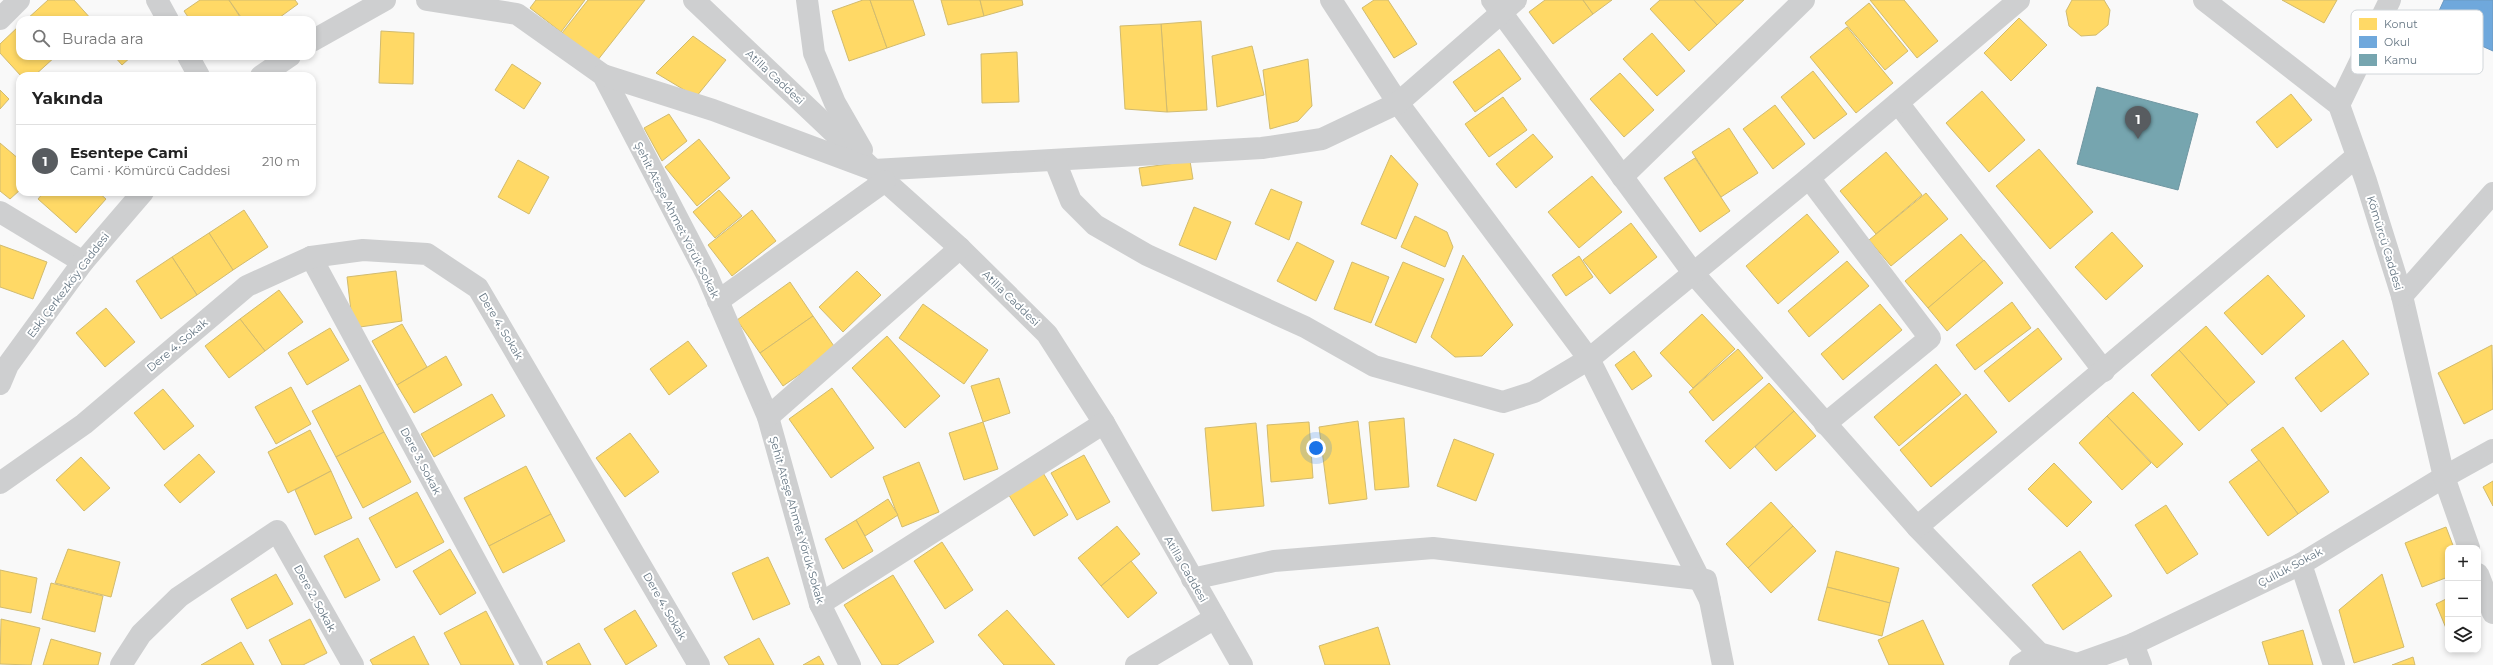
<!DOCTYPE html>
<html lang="tr">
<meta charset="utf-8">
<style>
:root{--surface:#fff;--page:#f6f6f6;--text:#222;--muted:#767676;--line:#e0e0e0;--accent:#585c60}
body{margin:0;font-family:Montserrat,sans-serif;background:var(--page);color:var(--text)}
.controls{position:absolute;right:12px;bottom:12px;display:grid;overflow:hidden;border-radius:8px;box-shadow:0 2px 6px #0003}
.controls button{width:36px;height:36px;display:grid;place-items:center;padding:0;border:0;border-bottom:1px solid var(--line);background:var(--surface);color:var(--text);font:20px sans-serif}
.you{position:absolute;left:1316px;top:448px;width:14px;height:14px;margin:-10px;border:3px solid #fff;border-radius:50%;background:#1a73e8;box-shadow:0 0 0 6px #1a73e833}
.badge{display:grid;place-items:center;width:26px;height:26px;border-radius:50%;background:var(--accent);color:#fff;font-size:13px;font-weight:700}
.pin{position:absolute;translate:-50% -33px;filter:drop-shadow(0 1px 2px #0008)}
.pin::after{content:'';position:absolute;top:21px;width:14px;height:12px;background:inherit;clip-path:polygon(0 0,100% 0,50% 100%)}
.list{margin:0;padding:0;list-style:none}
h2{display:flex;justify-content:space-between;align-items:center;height:52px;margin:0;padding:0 16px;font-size:17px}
h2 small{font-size:13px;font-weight:400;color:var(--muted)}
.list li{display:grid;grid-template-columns:26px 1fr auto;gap:12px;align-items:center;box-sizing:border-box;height:72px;padding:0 16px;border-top:1px solid var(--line)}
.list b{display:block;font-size:15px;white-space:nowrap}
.list p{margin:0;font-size:13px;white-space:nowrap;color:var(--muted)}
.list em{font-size:13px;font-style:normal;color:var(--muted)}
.icon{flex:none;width:22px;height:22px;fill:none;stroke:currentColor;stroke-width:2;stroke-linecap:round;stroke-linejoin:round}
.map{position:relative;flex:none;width:2493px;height:665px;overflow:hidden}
.search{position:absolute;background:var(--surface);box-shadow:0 2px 6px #0003;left:16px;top:16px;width:300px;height:44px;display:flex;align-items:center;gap:10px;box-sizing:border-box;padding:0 14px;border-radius:12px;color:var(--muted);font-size:15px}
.panel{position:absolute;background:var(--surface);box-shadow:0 2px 6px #0003;left:16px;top:72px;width:300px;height:124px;border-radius:12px}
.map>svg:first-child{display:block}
</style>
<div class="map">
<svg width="2493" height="665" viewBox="0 0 2493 665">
<rect width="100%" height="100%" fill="#f9f9f9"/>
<g fill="#ffd966" stroke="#d1bb6f">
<polygon points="48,0 74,0 92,20 26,20"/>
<polygon points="200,0 229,0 242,20 190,20 184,11"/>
<polygon points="229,0 295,0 298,4 276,20 243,20"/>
<polygon points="536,0 585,0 561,32 530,8"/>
<polygon points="588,0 645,0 597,61 562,33"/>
<polygon points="863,0 870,0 887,48 849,61 832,11"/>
<polygon points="870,0 913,0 925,35 887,48"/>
<polygon points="941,0 980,0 984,16 948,25"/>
<polygon points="980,0 1022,0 1023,5 984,16"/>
<polygon points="1374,0 1388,0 1417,44 1394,58 1362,8"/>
<polygon points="1545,0 1583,0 1593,14 1553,44 1529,12"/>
<polygon points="1583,0 1612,0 1593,14"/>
<polygon points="1660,0 1694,0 1717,25 1689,51 1650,9"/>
<polygon points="1694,0 1744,0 1717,25"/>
<polygon points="1870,0 1904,0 1938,41 1917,58"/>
<polygon points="2072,0 2104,0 2110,10 2108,25 2096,35 2081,36 2069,26 2066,11"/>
<polygon points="2282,0 2337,0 2324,23"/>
<polygon points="1869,3 1908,51 1885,70 1845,23"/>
<polygon points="2019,18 2047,45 2011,81 1984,53"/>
<polygon points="1201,21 1207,110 1167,112 1161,24"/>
<polygon points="1161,24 1167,112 1125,109 1120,26"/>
<polygon points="20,25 20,56 56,56 34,76 21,76 0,53 0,44"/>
<polygon points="1847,27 1893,83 1856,113 1810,57"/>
<polygon points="381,31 414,33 413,84 379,83"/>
<polygon points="1652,33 1685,71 1657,96 1623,59"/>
<polygon points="693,36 726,60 696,97 656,73"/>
<polygon points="1252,46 1264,95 1217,107 1212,56"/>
<polygon points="1499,49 1521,79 1475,112 1453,82"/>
<polygon points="1017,52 1019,102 982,103 981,54"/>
<polygon points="114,56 132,56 122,65"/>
<polygon points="1308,59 1312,106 1298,121 1270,129 1263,70"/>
<polygon points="512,64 541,83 524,109 495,90"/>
<polygon points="1813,71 1847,114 1814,139 1781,97"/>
<polygon points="1620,73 1654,110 1624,137 1590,99"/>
<polygon points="0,90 9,99 0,109"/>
<polygon points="1982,91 2025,140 1989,172 1946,123"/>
<polygon points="2291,94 2312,120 2277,148 2256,122"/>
<polygon points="1503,97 1527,130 1489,157 1465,124"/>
<polygon points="1775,105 1805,144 1773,169 1743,129"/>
<polygon points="669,114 687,141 662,161 644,128"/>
<polygon points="1729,128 1758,173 1721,197 1692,152"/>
<polygon points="1533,134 1553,157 1516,188 1496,164"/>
<polygon points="699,139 730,178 697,206 665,167"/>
<polygon points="0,143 20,160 20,190 10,199 0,191"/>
<polygon points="2039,149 2093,212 2050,249 1996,186"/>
<polygon points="1886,152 1922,195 1876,234 1840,191"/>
<polygon points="1391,155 1418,184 1396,239 1361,224"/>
<polygon points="1695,158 1730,211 1700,232 1664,178"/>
<polygon points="518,160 549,177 529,214 498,197"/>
<polygon points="1190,161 1193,179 1142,186 1139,168"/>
<polygon points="1592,176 1622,212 1579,248 1548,212"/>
<polygon points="1271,189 1302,202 1289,240 1255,224"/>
<polygon points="719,190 742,216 715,238 693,212"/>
<polygon points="44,192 98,192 106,199 76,233 38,199"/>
<polygon points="1926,193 1948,219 1891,266 1869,240"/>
<polygon points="1194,207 1231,222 1216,260 1179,245"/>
<polygon points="244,210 268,247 233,270 209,233"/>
<polygon points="752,210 776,241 732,276 708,245"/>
<polygon points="1807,214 1839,252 1778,304 1746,266"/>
<polygon points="1415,216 1447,232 1453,247 1445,267 1401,247"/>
<polygon points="1631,223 1657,257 1610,294 1583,260"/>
<polygon points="2112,232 2143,266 2106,300 2075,267"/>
<polygon points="209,233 233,270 197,295 172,257"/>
<polygon points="1961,234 1984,261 1928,308 1905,281"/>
<polygon points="1297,242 1334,261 1316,301 1277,281"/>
<polygon points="0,245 47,262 33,299 0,287"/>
<polygon points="1463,255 1513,325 1482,356 1455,357 1431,337"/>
<polygon points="1579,256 1593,277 1566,296 1552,275"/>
<polygon points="172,257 197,295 161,319 136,281"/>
<polygon points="1984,260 2003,283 1947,331 1928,308"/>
<polygon points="1847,261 1869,286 1809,337 1788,311"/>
<polygon points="1352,262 1389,277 1371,323 1334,309"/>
<polygon points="1403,262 1444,279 1416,343 1375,325"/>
<polygon points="396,271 402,321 353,328 347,277"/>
<polygon points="857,271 881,295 843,332 819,307"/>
<polygon points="2268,275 2305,316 2262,355 2224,313"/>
<polygon points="790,282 813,316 760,353 737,320"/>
<polygon points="279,290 303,322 265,351 240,319"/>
<polygon points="2012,302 2031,328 1975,370 1956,345"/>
<polygon points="923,304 988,350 964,384 899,338"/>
<polygon points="1880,304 1902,330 1843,380 1821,354"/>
<polygon points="106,308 135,342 105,367 76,333"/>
<polygon points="1702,314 1735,349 1693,388 1660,353"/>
<polygon points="813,316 836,349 783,386 760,353"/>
<polygon points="240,319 265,351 229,378 205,346"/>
<polygon points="402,324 427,367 397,385 372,341"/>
<polygon points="2206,326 2255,382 2228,405 2179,350"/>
<polygon points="330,328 349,360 307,385 288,353"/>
<polygon points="2038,328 2062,359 2009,402 1984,371"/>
<polygon points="887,336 940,396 905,428 852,368"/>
<polygon points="2343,340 2369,374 2321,412 2295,378"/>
<polygon points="688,341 707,366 669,395 650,369"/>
<polygon points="2492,345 2493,409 2464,424 2438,373"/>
<polygon points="1738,349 1763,378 1713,421 1689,392"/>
<polygon points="2179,350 2228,405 2199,431 2151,375"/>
<polygon points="1634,351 1652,376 1632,390 1615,365"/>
<polygon points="446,356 462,385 414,413 397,385"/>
<polygon points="1936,364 1961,394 1899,446 1874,417"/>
<polygon points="999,378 1010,413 983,422 971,386"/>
<polygon points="1769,383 1794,411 1730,469 1705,441"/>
<polygon points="360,385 384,432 336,457 312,411"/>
<polygon points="291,387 311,424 276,444 255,407"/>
<polygon points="832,388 874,448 831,478 789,419"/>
<polygon points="163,389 194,426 164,450 134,413"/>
<polygon points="2133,392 2183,444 2157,468 2107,416"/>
<polygon points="492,394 505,416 434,457 421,434"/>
<polygon points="1966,394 1997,432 1931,487 1900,450"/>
<polygon points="1794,411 1816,436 1776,471 1755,447"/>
<polygon points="2107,416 2151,463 2122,490 2079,443"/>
<polygon points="1404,418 1409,487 1375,490 1369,422"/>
<polygon points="1358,421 1367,499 1329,504 1319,427"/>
<polygon points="983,422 998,469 964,480 949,433"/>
<polygon points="1309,422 1313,478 1271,482 1267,425"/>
<polygon points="1256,423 1264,506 1212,511 1205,428"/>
<polygon points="2283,427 2329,492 2298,514 2251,450"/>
<polygon points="310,430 331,471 288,493 268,452"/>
<polygon points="384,432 411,482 363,508 336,457"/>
<polygon points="630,433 659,472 625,497 596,458"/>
<polygon points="1454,439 1494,454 1476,501 1437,486"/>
<polygon points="199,454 215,472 180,503 164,485"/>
<polygon points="1084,455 1110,502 1077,520 1051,473"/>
<polygon points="81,457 110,488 84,511 56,480"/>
<polygon points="2259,460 2298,514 2268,536 2229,482"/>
<polygon points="919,462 939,512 902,527 883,477"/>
<polygon points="2054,463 2092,502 2067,527 2028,489"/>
<polygon points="526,466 551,514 489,546 464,498"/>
<polygon points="331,471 352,518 315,535 295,490"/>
<polygon points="1042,471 1068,515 1034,536 1007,492"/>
<polygon points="2493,481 2493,506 2483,487"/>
<polygon points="417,492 444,542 396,568 369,518"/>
<polygon points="888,499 898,515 865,536 856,520"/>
<polygon points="1771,502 1793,526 1748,568 1726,544"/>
<polygon points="2166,505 2198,554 2167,574 2135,525"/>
<polygon points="551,514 565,541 503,573 489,546"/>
<polygon points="856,520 873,551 843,569 825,539"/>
<polygon points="1117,526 1140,554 1101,586 1078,558"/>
<polygon points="1793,526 1816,551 1771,593 1748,568"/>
<polygon points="2446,527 2454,548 2448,548 2448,577 2422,587 2405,543"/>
<polygon points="358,538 380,580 345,598 324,556"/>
<polygon points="942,542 973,590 945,609 914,561"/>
<polygon points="68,549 120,562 111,597 55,583"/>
<polygon points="450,549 476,593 440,615 413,571"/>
<polygon points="1836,551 1899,568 1890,603 1827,587"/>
<polygon points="2080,551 2112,596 2063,630 2032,585"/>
<polygon points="768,557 790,604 753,620 732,573"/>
<polygon points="1131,561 1157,593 1128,618 1101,586"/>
<polygon points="0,570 37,578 31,613 0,607"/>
<polygon points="276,574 293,604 247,629 231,599"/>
<polygon points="2382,574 2404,647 2354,663 2339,610"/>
<polygon points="893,575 934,642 897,665 882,665 844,605"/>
<polygon points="51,583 103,596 95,632 42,619"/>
<polygon points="1827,587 1890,603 1882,636 1818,620"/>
<polygon points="2448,598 2448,633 2436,604"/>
<polygon points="635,610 657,646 626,665 604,629"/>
<polygon points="1007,610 1055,665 1004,665 978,635"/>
<polygon points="486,611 514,665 461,665 444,633"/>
<polygon points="1,619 40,628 31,665 0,664"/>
<polygon points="310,619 327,653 303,665 282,665 269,640"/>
<polygon points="1923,620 1944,665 1889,665 1878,640"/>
<polygon points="1378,627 1390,665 1325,665 1319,646"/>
<polygon points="2303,630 2313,665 2269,665 2262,642"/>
<polygon points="414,636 429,665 373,665 370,660"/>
<polygon points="759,638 774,665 729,665 724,657"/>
<polygon points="51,639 101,653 98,665 43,665"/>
<polygon points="241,642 254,665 201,665"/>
<polygon points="579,643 591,665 548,665 546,662"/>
<polygon points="819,656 824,665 803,665"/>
<polygon points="2413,657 2415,665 2392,665"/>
</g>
<polygon fill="#6fa8dc" stroke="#6c99c1" points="2444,0 2493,0 2493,51 2433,24"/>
<polygon fill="#76a5af" stroke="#7197a2" points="2097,87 2198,114 2178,190 2077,164"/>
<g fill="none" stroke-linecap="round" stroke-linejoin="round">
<g stroke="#cecfd0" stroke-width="22">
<polyline points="157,0 168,20"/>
<polyline points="427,0 517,14 603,75 707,275 768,417 820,604 850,665"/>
<polyline points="694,0 885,181 960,248 1047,334 1104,423 1242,665"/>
<polyline points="807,0 814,53 835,103 862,150"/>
<polyline points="1331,0 1398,103 1589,359 1710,600"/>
<polyline points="1492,0 1694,274 1917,527 2039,653 2077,664 2133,644 2301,564 2444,477 2493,450"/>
<polyline points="2204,0 2339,105 2366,181 2402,296 2444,477 2469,548"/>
<polyline points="0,19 19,0"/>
<polyline points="312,41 385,0"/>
<polyline points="188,56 199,76"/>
<polyline points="603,75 713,110 874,170 1262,148 1322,139 1398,103 1516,0"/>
<polyline points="261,76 290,56"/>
<polyline points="1898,103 2104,371"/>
<polyline points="2339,105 2390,0"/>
<polyline points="1055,161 1071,201 1095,225 1147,255 1305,327 1374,366 1503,402 1534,392 1589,359 1809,178 2019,0"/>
<polyline points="1622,177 1804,0"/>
<polyline points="1809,178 1930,338 1825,424"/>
<polyline points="0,212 83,262"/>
<polyline points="311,257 532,665"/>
<polyline points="2402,296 2493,193"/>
<polyline points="718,301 885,181"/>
<polyline points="0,384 8,365 83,262 143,192"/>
<polyline points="768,417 960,248"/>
<polyline points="0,483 84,424 247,286 311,257 363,250 427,254 478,288 699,665"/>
<polyline points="1917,527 2357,156"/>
<polyline points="2301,564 2334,665"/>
<polyline points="2478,574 2493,613"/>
<polyline points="1192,579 1274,561 1433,548 1706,580 1723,665"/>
<polyline points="820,604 1104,423"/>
<polyline points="2133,644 2141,665"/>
<polyline points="121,665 141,634 179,597 277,531 353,665"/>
<polyline points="1136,665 1215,618"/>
<polyline points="2020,665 2039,653"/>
</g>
</g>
<g text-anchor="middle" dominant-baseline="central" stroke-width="4" stroke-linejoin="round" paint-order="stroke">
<g font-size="11" fill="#657683" stroke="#fff">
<text transform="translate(775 77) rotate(43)">Atilla Caddesi</text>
<text transform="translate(677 220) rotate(63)">Şehit Ateşe Ahmet Yörük Sokak</text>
<text transform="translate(2385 243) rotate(73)">Kömürcü Caddesi</text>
<text transform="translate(68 285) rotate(-53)">Eski Çerkezköy Caddesi</text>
<text transform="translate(1011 298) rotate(44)">Atilla Caddesi</text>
<text transform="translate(501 326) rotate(59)">Dere 4. Sokak</text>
<text transform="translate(177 345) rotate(-40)">Dere 4. Sokak</text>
<text transform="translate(421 461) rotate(62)">Dere 3. Sokak</text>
<text transform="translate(797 520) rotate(74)">Şehit Ateşe Ahmet Yörük Sokak</text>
<text transform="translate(2290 567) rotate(-28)">Çulluk Sokak</text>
<text transform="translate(1186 569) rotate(60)">Atilla Caddesi</text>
<text transform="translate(315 598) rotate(61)">Dere 2. Sokak</text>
<text transform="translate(665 606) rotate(60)">Dere 4. Sokak</text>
</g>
</g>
<rect x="2351" y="10" width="132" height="64" rx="6" fill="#fff" stroke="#d1d6da" stroke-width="1"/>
<rect x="2359" y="18" width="18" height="12" fill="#ffd966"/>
<rect x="2359" y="36" width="18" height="12" fill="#6fa8dc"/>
<rect x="2359" y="54" width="18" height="12" fill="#76a5af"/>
<g font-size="11" fill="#657683">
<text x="2384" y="28">Konut</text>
<text x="2384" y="46">Okul</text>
<text x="2384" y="64">Kamu</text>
</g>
</svg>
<div class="controls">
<button>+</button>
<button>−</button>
<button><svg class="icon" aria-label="layers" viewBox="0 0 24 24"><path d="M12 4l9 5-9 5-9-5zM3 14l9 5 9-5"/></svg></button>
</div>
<div class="you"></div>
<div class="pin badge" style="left:2138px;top:139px">1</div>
<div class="search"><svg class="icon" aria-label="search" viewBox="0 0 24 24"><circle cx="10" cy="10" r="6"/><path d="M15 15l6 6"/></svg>Burada ara</div>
<section class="panel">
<h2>Yakında<small></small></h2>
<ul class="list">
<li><span class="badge">1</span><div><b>Esentepe Cami</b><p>Cami · Kömürcü Caddesi</p></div><em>210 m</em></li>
</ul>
</section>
</div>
